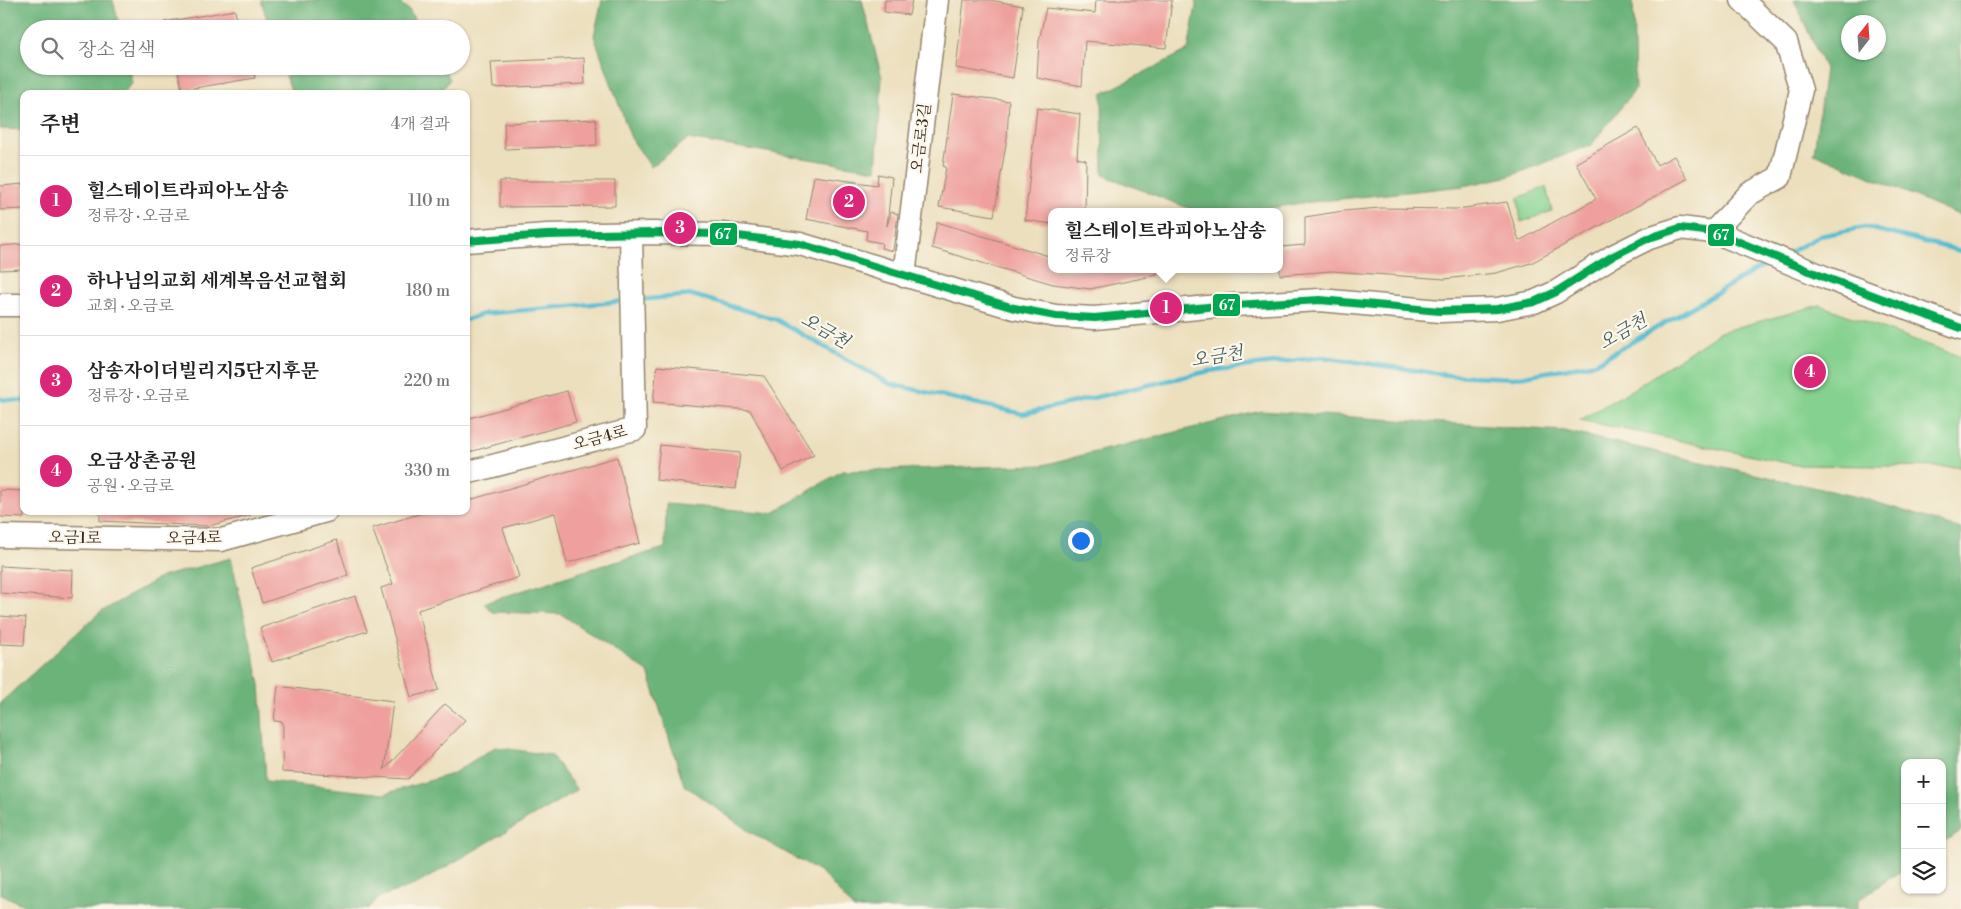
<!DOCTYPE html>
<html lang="ko">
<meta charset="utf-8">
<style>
:root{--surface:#fff;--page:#f2f2f2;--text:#222;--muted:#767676;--line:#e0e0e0;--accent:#db2777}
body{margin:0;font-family:"Libre Bodoni","Noto Serif KR",serif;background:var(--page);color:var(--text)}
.controls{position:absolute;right:15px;bottom:15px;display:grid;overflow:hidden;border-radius:10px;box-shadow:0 1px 4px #0004}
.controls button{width:45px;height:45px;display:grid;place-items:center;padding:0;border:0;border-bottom:1px solid var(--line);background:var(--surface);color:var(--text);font:25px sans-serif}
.compass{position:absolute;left:1841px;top:15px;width:45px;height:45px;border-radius:50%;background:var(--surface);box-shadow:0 1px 4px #0004;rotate:17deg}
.you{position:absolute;left:1080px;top:540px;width:18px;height:18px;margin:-12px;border:4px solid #fff;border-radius:50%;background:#1a73e8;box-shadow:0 0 0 8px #1a73e833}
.badge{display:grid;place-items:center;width:32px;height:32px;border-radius:50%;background:var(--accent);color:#fff;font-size:16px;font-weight:700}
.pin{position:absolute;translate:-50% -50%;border:2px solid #fff;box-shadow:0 1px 5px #0006}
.popup{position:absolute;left:1048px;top:208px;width:235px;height:65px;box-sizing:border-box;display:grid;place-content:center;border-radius:10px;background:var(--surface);filter:drop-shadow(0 1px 4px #0005);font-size:16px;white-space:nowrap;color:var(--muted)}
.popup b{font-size:19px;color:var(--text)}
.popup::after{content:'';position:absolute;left:50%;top:100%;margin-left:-10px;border:10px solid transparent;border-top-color:var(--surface)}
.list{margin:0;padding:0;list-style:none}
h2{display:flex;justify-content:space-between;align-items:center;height:65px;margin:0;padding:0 20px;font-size:21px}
h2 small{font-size:16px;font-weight:400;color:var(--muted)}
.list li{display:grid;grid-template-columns:32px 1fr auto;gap:15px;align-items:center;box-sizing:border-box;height:90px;padding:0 20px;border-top:1px solid var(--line)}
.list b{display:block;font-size:19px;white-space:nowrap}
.list p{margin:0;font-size:16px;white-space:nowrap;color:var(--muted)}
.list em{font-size:16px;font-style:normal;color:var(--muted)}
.icon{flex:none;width:28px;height:28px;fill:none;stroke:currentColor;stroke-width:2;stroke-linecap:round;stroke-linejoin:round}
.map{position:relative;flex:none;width:1961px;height:909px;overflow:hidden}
.search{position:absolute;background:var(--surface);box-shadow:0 1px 4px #0004;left:20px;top:20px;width:450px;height:55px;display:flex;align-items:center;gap:12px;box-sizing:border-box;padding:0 18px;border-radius:28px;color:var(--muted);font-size:19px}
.panel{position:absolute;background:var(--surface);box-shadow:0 1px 4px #0004;left:20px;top:90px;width:450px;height:425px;border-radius:10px}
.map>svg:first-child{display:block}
</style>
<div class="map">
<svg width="1961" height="909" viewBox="0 0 1961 909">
<rect width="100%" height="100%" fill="#fbf7ec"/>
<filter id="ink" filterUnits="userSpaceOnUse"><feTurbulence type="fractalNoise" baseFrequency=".02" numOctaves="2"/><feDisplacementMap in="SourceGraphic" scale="10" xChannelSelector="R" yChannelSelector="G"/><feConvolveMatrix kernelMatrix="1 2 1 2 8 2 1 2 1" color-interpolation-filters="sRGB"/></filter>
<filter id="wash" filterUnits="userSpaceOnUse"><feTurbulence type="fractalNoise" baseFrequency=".0096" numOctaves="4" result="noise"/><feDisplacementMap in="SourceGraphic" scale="20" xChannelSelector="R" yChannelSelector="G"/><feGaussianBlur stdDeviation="1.12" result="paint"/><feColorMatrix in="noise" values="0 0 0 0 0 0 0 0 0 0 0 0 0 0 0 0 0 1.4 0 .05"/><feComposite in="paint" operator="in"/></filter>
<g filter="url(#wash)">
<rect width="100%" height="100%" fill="#ecdfbd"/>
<g fill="#85d18f" stroke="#607e56">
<polygon points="1546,187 1552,211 1521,222 1518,198"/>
<polygon points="1820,305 1961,357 1961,467 1796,465 1580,420 1638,386 1720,332"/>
</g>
<g fill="#6cb37a" stroke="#546e4c" fill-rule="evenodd">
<polygon points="0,0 113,0 120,29 29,29 29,66 128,66 132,83 122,94 24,94 24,130 0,129"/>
<polygon points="261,0 396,0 409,10 420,29 270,29"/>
<polygon points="602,0 862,0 882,78 876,170 688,139 651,167 631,138 594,36"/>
<polygon points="1197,0 1633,0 1635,90 1591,145 1510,176 1464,186 1302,203 1246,212 1198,212 1103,175 1102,94 1188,50"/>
<path d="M1794,0H1961V216L1814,153L1825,69ZM1878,22V52H1848V22Z"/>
<polygon points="283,66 442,66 450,79 440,94 292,94"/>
<polygon points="1261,411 1564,431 1866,499 1961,529 1961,831 1942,843 1942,763 1905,763 1905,868 1858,900 1858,909 854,909 823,874 750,832 684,785 648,672 561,614 492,612 484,603 587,570 665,548 666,504 773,513 842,471 1043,465"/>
<polygon points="231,558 260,684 266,781 384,794 452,774 495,747 551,755 577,790 417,884 380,897 368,909 31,909 0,893 0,703 99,613 161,577"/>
</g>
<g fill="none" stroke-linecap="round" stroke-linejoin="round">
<g stroke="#52bbd0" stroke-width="4.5">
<polyline points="1786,254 1820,236 1865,227 1961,251"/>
<polyline points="638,300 692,295 775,319 890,384 1023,414 1209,371 1322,357 1448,375 1514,378 1596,363 1770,262"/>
<polyline points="466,320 483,314 625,301"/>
<polyline points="0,399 24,401"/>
</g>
</g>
<g id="blocks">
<g fill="#efa09e">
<polygon points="885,0 912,0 909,15 884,12"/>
<polygon points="964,0 990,0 1023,6 1013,78 956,68"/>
<polygon points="1096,0 1172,0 1166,48 1085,41 1082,86 1037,78 1039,41 1046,8 1095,13"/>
<polygon points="235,10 238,29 164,29 164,22"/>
<polygon points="584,58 585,84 493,88 491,62"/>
<polygon points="177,66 253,66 255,78 182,90"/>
<polygon points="953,94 1009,101 1007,138 994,216 939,207 946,167 943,166"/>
<polygon points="1037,108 1080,114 1077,158 1086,160 1085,212 1052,212 1052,224 1025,220"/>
<polygon points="596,119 597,145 505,149 504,123"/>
<polygon points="1638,128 1657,165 1674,156 1687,179 1531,263 1496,273 1445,279 1331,271 1280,275 1280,247 1305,245 1305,217 1343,211 1380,208 1457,209 1507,202 1519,241 1596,199 1576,163"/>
<polygon points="878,174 892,177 887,226 891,212 898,214 893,251 881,248 882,243 866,240 867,231 806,219 814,176 877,185"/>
<polygon points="500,181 615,181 615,206 500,207"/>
<polygon points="24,184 24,209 0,210 0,186"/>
<polygon points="937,222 1052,257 1052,269 1156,269 1157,275 1090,289 1053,284 932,248"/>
<polygon points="24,244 24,269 0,270 0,246"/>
<polygon points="657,366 764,376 814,455 783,471 750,410 653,402"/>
<polygon points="567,391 576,422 466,453 466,419"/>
<polygon points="660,445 740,453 736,489 656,480"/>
<polygon points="617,457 640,543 567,563 555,513 503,528 519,577 418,610 439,690 411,697 381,588 393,584 372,528 429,511 466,511 466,501"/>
<polygon points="0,490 24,491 24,518 0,517"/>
<polygon points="100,511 251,511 251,515 209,526 100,521"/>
<polygon points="337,540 348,575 262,603 251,568"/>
<polygon points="0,566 73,570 72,598 0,593"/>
<polygon points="355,596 367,631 272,662 260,628"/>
<polygon points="0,616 26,618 24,645 0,644"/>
<polygon points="278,686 393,701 384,770 445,704 465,720 408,779 282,772 283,722 274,721"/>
</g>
</g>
</g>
<g filter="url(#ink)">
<use href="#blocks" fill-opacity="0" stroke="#94846e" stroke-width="1"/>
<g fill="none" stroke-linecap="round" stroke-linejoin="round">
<defs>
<g id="minor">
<polyline points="1713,232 1749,194 1780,177 1801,90 1786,42 1742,0"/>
<polyline points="466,241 547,235 652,233 722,234 800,244 1014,308 1056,316 1095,318 1218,306 1320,300 1440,311 1497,309 1534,302 1556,292 1613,256 1649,238 1680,228 1713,232 1727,237 1824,277 1961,328"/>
<polyline points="904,276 937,0"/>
<polyline points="0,305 24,305"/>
<polyline points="466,473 635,429 631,234"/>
<polyline points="0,536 221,540 326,511"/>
</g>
</defs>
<use href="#minor" stroke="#94846e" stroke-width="25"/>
<use href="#minor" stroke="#fff" stroke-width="22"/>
<defs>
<polyline id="bus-1" points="466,241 547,235 652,233 722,234 800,244 1014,308 1056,316 1095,318 1218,306 1320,300 1440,311 1497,309 1534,302 1556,292 1613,256 1649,238 1680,228 1713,232 1727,237 1824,277 1961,328"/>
</defs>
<use href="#bus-1" stroke="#fbf7ec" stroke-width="11"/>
<use href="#bus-1" stroke="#00a651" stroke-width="8"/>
</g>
</g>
<g text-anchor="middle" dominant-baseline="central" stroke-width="4.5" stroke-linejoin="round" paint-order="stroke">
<g font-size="16" fill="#3b2a1e" stroke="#fbf7ec">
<text transform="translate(921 138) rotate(-83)">오금로3길</text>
<text transform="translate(600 438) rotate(-15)">오금4로</text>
<text transform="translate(75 538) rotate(1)">오금1로</text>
<text transform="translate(194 538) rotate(-1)">오금4로</text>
</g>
<g font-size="18" font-style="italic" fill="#435d5c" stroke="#fbf7ec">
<text transform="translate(825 331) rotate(30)">오금천</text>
<text transform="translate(1623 332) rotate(-30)">오금천</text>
<text transform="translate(1217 357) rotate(-9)">오금천</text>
</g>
</g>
<g stroke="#fbf7ec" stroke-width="2">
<rect x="709" y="222" width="29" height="24" rx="5" fill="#00a651"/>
<rect x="1707" y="223" width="28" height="24" rx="5" fill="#00a651"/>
<rect x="1212" y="293" width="29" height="24" rx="5" fill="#00a651"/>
</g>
<g font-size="14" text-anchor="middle" font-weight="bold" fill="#fff">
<text x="723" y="239">67</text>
<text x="1721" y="240">67</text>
<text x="1227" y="310">67</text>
</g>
</svg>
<div class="controls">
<button>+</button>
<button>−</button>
<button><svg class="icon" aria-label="layers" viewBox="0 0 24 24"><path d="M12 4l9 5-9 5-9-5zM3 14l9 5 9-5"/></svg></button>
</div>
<svg class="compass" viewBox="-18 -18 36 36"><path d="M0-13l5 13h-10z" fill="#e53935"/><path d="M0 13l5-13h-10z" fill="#767676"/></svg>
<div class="you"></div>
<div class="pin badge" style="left:1166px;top:308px">1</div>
<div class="popup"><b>힐스테이트라피아노삼송</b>정류장</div>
<div class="pin badge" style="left:849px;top:202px">2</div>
<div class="pin badge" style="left:680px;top:228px">3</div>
<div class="pin badge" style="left:1810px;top:372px">4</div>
<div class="search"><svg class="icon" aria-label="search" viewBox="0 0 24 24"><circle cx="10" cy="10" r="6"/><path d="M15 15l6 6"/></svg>장소 검색</div>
<section class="panel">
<h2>주변<small>4개 결과</small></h2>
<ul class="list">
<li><span class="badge">1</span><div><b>힐스테이트라피아노삼송</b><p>정류장 · 오금로</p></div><em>110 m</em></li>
<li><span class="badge">2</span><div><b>하나님의교회 세계복음선교협회</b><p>교회 · 오금로</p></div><em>180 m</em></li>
<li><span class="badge">3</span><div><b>삼송자이더빌리지5단지후문</b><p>정류장 · 오금로</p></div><em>220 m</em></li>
<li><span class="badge">4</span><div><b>오금상촌공원</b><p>공원 · 오금로</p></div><em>330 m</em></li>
</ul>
</section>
</div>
